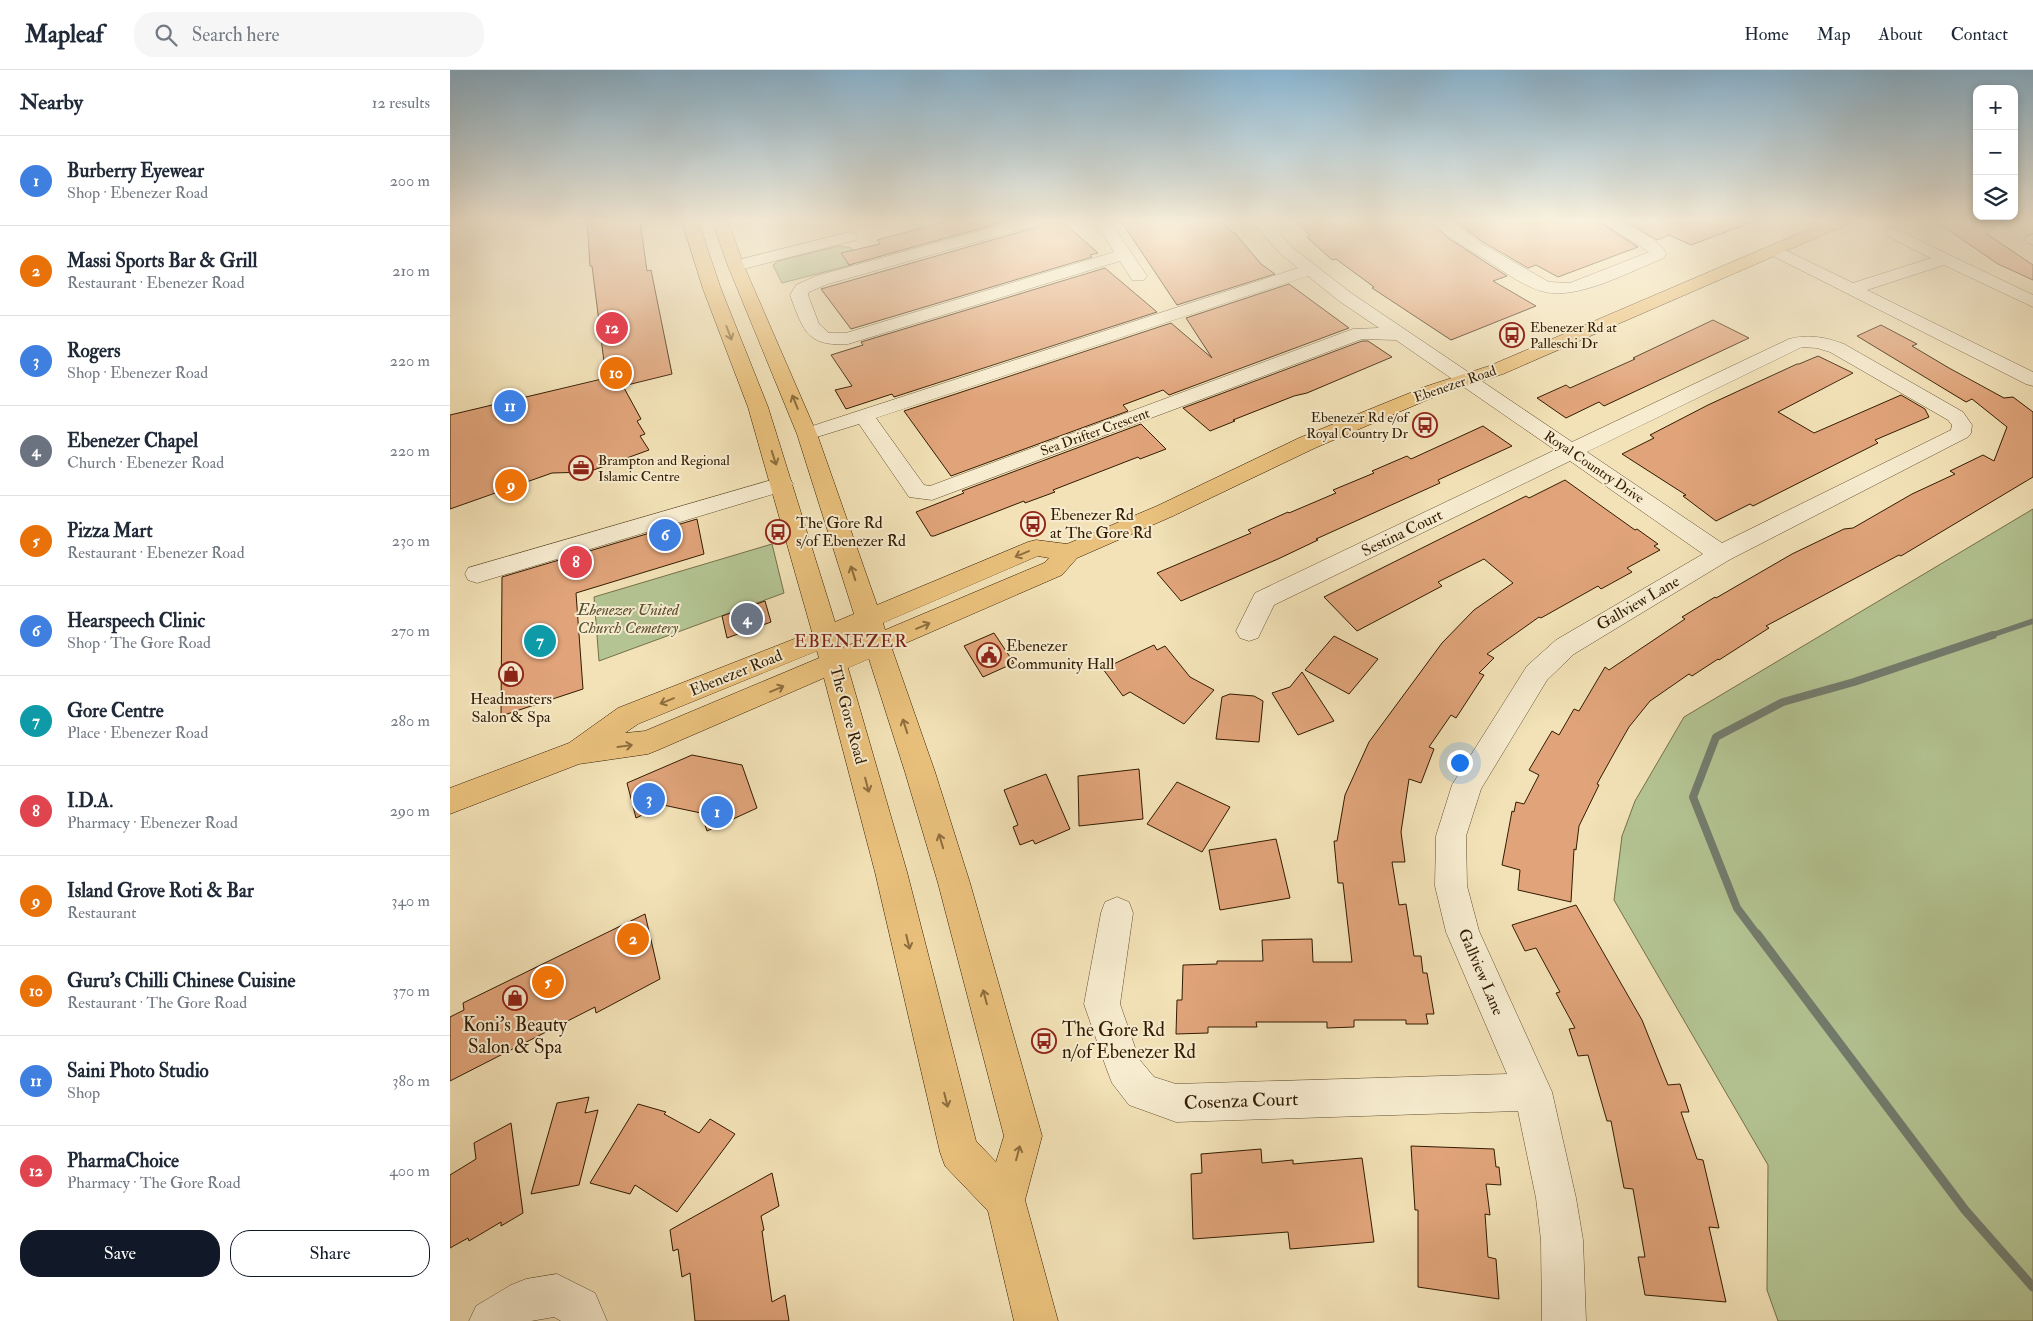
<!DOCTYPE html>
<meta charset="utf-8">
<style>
:root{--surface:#fff;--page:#f6f6f7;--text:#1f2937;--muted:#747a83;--line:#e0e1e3;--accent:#111827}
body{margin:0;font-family:"IM FELL Double Pica",serif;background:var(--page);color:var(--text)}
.controls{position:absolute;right:15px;top:15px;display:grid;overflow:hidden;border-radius:10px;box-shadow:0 2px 8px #0003}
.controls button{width:45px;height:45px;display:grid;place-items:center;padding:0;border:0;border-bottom:1px solid var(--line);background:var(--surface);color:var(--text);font:25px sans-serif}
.you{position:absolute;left:1009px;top:692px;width:18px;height:18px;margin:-12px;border:4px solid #fff;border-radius:50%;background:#1a73e8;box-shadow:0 0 0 8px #1a73e833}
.badge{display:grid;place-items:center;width:32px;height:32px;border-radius:50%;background:var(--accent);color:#fff;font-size:16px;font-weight:700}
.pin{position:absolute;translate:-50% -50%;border:2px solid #fff;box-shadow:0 1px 5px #0006}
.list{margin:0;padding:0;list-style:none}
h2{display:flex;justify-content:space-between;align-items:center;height:65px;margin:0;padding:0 20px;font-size:21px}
h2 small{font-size:16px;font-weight:400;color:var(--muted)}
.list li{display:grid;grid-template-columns:32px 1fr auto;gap:15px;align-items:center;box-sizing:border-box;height:90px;padding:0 20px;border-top:1px solid var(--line)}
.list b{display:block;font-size:19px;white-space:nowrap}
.list p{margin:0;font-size:16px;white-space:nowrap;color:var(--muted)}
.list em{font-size:16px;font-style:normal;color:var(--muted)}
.actions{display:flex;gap:10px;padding:15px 20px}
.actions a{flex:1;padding:11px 0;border:1px solid var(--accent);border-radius:20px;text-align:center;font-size:18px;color:var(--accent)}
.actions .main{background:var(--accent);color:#fff}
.icon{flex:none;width:28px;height:28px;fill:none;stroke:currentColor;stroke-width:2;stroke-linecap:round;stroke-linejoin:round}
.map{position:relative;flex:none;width:1583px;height:1251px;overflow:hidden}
header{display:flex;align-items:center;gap:30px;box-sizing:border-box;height:70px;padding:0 25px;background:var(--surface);border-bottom:1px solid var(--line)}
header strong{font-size:24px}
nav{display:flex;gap:28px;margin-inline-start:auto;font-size:18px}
.search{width:350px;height:45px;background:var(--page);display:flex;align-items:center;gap:12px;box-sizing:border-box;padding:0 18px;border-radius:20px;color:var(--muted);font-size:19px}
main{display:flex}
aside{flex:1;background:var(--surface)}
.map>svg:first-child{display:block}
</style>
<header>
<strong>Mapleaf</strong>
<div class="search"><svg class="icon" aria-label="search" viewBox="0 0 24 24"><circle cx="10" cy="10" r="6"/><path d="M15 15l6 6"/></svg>Search here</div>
<nav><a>Home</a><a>Map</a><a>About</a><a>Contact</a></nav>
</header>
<main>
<aside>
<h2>Nearby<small>12 results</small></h2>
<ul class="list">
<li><span class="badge" style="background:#3f7fe0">1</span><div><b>Burberry Eyewear</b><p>Shop · Ebenezer Road</p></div><em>200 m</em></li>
<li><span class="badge" style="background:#e8710a">2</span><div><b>Massi Sports Bar &amp; Grill</b><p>Restaurant · Ebenezer Road</p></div><em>210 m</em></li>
<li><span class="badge" style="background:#3f7fe0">3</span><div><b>Rogers</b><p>Shop · Ebenezer Road</p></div><em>220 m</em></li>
<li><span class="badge" style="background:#6b7280">4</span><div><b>Ebenezer Chapel</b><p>Church · Ebenezer Road</p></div><em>220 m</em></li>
<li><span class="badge" style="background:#e8710a">5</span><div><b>Pizza Mart</b><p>Restaurant · Ebenezer Road</p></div><em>230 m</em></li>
<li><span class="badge" style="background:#3f7fe0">6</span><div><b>Hearspeech Clinic</b><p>Shop · The Gore Road</p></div><em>270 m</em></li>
<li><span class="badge" style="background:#0f9aa8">7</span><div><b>Gore Centre</b><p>Place · Ebenezer Road</p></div><em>280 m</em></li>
<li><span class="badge" style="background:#e0444e">8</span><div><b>I.D.A.</b><p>Pharmacy · Ebenezer Road</p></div><em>290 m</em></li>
<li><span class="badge" style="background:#e8710a">9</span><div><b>Island Grove Roti &amp; Bar</b><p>Restaurant</p></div><em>340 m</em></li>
<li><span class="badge" style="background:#e8710a">10</span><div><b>Guru's Chilli Chinese Cuisine</b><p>Restaurant · The Gore Road</p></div><em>370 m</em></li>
<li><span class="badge" style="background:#3f7fe0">11</span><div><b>Saini Photo Studio</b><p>Shop</p></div><em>380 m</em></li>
<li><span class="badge" style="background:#e0444e">12</span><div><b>PharmaChoice</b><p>Pharmacy · The Gore Road</p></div><em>400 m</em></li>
</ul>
<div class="actions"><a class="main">Save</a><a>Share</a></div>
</aside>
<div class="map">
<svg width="1583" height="1251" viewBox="0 0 1583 1251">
<rect width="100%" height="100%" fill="#f3e2b7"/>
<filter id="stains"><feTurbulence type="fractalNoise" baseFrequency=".004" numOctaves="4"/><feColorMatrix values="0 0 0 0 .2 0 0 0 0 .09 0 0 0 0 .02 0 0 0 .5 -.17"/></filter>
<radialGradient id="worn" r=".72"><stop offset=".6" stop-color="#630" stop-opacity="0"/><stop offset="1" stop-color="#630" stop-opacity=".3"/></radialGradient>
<g fill="#b4c493" stroke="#73704a">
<polygon points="389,176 401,178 408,187 407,191 401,195 332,213 323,195 328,191"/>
<polygon points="1583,439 1583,1251 1328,1251 1317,1220 1318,1095 1164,830 1172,766 1185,731 1234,647"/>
<polygon points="322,474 334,523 149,591 144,527"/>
</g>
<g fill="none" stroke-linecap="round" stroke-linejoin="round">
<polyline stroke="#737c6e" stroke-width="5.5" points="1539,566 1583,551"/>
<polyline stroke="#737c6e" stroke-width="8" points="1308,866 1287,838 1243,727 1266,667 1333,632 1404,612 1543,565"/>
<polyline stroke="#737c6e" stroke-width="9" points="1307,864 1515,1140 1583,1217"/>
</g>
<g fill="#e1a47a" stroke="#321b00">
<polygon points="137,151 190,151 197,201 201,200 222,304 173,316 191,349 187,351 195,364 190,366 199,380 138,402 102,403 0,439 0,345 156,308 142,196 140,196"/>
<polygon points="497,151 557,151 399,195 391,183 430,174 427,170"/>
<polygon points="594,151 612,151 648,183 640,185 642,187 401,259 371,219 591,156"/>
<polygon points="671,151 772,151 781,162 784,162 811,194 825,204 727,235"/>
<polygon points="847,151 980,151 998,168 1057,206 1043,211 1086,236 1001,270 922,218 924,217 886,189 882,190 857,167 860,166"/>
<polygon points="1005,151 1148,151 1188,177 1108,207 1086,195 1078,198 1033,172"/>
<polygon points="1175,151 1300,151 1300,153 1241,175 1219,165 1207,170"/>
<polygon points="1485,151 1554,151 1537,164 1583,195 1583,210 1548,194"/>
<polygon points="655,198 707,242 444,327 442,324 396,339 385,320 402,316 381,285 413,275 411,272"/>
<polygon points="839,214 899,258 719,325 713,320 673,335 678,341 501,406 454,341 721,253 762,288 736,248"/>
<polygon points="1263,250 1299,268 1154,336 1149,332 1116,348 1087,328 1116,315 1120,318 1185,289 1183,288"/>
<polygon points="1431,255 1467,274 1462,276 1499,298 1554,328 1563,327 1583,342 1583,407 1451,486 1449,485 1316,556 1319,558 1269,590 1268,589 1242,606 1239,604 1200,631 1179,657 1167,678 1147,714 1149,715 1129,756 1126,780 1124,779 1121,832 1068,820 1070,800 1052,795 1062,741 1064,742 1066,732 1074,734 1089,705 1079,700 1102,661 1109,665 1124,639 1129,641 1155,597 1159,600 1235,549 1232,547 1265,527 1266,528 1342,484 1394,459 1403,458 1462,424 1505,404 1500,401 1533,385 1544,391 1557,357 1522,329 1516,332 1407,266"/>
<polygon points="912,271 918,271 942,287 857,323 844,326 783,350 785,351 760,361 733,338"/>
<polygon points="1368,286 1403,303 1328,342 1364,363 1451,325 1475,339 1479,347 1425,370 1428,373 1303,436 1300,434 1266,451 1233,426 1236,425 1172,384 1204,368 1200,365 1258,335 1347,294 1349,294"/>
<polygon points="691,354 716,379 690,389 688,387 603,420 605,422 575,433 574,431 484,466 481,466 466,442 514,423 512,421"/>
<polygon points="1033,356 1062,376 988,410 990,413 866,469 868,470 828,489 731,531 707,503 801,463 798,460 838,442 839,443 886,423 883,420 924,403 922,401 957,386 961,389"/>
<polygon points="1115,410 1185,460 1187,459 1208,474 1204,476 1210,480 1177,498 1182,502 1151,519 1148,516 1091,548 1089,547 1037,584 1044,588 1029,603 1034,605 1006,648 1001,645 979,677 984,679 971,713 959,709 951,762 955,792 942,792 949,835 956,834 964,886 971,886 973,903 977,903 984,944 976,944 978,954 956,954 956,950 904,950 904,957 877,958 877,952 806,952 807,957 758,957 758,963 726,964 727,930 732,930 733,895 767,894 767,891 813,891 812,870 862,869 863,892 902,892 893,813 888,813 884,771 887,771 895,725 919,672 992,573 1024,540 1063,513 1034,489 988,512 992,516 907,561 874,527 1076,426 1079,428"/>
<polygon points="247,449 254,484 126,523 133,619 51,646 52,507"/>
<polygon points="315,531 321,552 277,568 272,546"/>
<polygon points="544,563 564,593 533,607 514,576"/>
<polygon points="884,566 928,589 899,624 855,600"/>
<polygon points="704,575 707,580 715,576 740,607 764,620 734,654 680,622 673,626 653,599"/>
<polygon points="852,602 884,651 848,665 822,623 840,617"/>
<polygon points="780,624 804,626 813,631 809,672 766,669 772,627"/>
<polygon points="242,685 292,695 307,738 257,761 251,743 213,735 186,748 177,713"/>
<polygon points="689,699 693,749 629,756 628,706"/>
<polygon points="596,704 620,759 585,774 583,770 570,775 563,757 568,755 554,720"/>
<polygon points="727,712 780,737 752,782 697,754"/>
<polygon points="826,769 840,828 770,840 759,780"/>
<polygon points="1126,835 1192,950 1218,1015 1230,1014 1239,1042 1231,1042 1247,1089 1253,1090 1269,1158 1259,1157 1276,1232 1195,1225 1188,1187 1195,1187 1183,1119 1174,1118 1161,1051 1157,1051 1138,985 1128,986 1119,959 1125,958 1106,923 1110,922 1086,878 1075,881 1062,855"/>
<polygon points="195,844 210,909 146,943 145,937 0,1011 0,947 14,940 13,933"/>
<polygon points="139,1027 135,1043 148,1040 129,1115 81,1124 107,1033"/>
<polygon points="188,1034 216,1042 214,1044 249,1063 260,1049 285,1064 227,1142 185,1115 180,1124 140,1113"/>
<polygon points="61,1053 73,1143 51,1156 51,1152 19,1171 18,1168 0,1178 0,1105 26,1089 24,1073"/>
<polygon points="961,1076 1044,1079 1046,1097 1049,1097 1051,1115 1036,1114 1040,1145 1035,1144 1038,1187 1046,1189 1049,1229 968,1217 968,1140 965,1140"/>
<polygon points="811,1079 812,1093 843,1090 843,1094 912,1088 924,1172 840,1179 838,1162 743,1169 741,1104 752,1103 751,1084"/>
<polygon points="322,1103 329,1136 311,1146 314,1160 312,1161 322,1232 335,1225 339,1251 245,1251 240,1203 232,1207 228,1179 223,1181 220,1160"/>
</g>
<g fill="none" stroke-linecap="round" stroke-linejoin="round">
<defs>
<g id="minor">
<path d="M565,151H592L590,154L378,214L359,222L358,225L369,254L379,263H396L664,182L644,151H660L697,206L694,210H682L670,191L398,274C356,277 353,259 340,225L346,215L366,206Z"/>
<path d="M801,151H818L843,178L901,223L1122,372L1339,269C1359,264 1375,267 1394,274L1513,342L1522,355L1521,363L1518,367L1279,490L1124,584L1097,610L1031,719L1016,766L1017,816L1029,861L1102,1022L1126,1128L1133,1170L1136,1251H1092L1091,1170L1086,1128L1068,1041L726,1052L679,1035L662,1013L657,1000L634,934L651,843L655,832L667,827L679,832L683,843L670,934L689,989L704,1007L726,1014L1057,1004L996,862L985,816L986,766L1002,715L1077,596L1106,570L1253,484L1120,391L824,535L808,568L799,571L790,568L786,561L805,523L1105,380L946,270L912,269L482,430L459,427L409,354L357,370L350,368L347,364L350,360L848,198L831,184ZM858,206L889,231L929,258L903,259L480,416L474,415L426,348ZM1352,277L1367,278L1380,282L1498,350L1502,355L1501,360L1272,473L1137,382Z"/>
<path d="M982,151H1001L1032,174L1099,212L1120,213L1199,182L1150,151C1157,151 1165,150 1171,152C1182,155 1214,173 1216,184L1214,188C1180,201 1126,232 1091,221C1071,215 1052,200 1035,189C1021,181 991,164 982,151Z"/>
<polygon points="1443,158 1583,225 1583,237 1494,195 1417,220 1583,302 1583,316 1576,314 1319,184 1317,181 1319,178 1331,178 1403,213 1481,188 1437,166 1435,163 1437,160"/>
<polygon points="400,162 406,164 408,167 406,170 286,201 280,200 278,196 280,192"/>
<polygon points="1583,164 1583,175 1577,173 1575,169 1577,166"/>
<polygon points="332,407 340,409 343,414 340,419 27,513 18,510 15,504 18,498"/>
<polygon points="107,1204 145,1223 157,1251 111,1251 104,1247 81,1251 19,1251 26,1236 61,1215 76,1209"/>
</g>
<path id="major" d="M232,151H248L271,219L318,337L385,552L404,544L347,364L278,196L262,151H278L294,196L367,364L427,535L578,472L586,470L617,474L707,436L849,368L977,316L1039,296L1378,151H1400L1398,154L1053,304L991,324L865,378L723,446L627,488L612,505L442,579L485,702L520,813L592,1066L575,1130L608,1251H564L538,1141L495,1096L490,1082L425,802L374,608L208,680L198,684L129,694L0,744V718L119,673L168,638L362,562L298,337L253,219ZM588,486L599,488L594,493L435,560L433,553ZM410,563L413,569L392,578L390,571ZM367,581L369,588L195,661L175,663L188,654ZM419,589L455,702L488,813L554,1066L546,1092L526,1071L457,802L398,598Z"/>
</defs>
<use href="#minor" stroke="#624d2e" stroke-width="1"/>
<use href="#major" stroke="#321b00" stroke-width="1"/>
<use href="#minor" fill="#f7ecd0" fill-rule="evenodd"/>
<use href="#major" fill="#eac17c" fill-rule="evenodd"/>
</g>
<defs><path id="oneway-shaft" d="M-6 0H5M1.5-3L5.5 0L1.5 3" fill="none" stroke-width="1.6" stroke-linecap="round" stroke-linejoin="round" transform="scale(1.25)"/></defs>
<g stroke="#8e6e3e">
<use href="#oneway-shaft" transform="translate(279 263) rotate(69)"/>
<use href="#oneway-shaft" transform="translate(345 332) rotate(-112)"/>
<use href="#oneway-shaft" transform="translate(324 388) rotate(72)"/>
<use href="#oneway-shaft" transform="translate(572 484) rotate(157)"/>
<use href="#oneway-shaft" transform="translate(403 503) rotate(-108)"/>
<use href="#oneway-shaft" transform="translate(473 556) rotate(-23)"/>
<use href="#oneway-shaft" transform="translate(327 619) rotate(-23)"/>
<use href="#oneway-shaft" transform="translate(217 631) rotate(158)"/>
<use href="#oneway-shaft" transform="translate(455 656) rotate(-108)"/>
<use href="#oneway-shaft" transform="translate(175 676) rotate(-8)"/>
<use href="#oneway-shaft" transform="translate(417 715) rotate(75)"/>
<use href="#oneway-shaft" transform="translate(491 771) rotate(-107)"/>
<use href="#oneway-shaft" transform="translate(458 872) rotate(76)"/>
<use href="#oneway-shaft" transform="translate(535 927) rotate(-105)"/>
<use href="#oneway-shaft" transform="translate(496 1030) rotate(76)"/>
<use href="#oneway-shaft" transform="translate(568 1083) rotate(-75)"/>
</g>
<linearGradient id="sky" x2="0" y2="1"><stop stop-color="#8ab7d4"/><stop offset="0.46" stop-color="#faf2df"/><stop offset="1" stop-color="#faf2df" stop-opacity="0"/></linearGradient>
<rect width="1583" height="327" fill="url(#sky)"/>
<defs>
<symbol id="bus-ring" viewBox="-11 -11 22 22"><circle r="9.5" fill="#f7ecd0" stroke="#8f2418" stroke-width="1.5"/><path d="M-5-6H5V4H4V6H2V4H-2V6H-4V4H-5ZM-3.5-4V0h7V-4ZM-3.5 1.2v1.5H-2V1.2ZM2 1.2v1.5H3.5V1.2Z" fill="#8f2418"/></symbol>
<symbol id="office-ring" viewBox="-11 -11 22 22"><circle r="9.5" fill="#f7ecd0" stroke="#8f2418" stroke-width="1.5"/><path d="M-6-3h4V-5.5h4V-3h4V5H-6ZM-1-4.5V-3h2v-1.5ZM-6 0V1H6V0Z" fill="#8f2418"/></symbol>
<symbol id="civic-ring" viewBox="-11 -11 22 22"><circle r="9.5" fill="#f7ecd0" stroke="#8f2418" stroke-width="1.5"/><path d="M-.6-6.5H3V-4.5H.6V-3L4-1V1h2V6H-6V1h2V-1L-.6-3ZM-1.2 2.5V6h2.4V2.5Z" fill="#8f2418"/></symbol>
<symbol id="shop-ring" viewBox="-11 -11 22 22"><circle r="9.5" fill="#f7ecd0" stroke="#8f2418" stroke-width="1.5"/><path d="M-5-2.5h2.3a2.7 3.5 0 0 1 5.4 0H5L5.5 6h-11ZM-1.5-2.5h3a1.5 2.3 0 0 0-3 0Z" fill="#8f2418"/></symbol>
</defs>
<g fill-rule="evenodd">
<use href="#bus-ring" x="1048" y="251" width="28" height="28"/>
<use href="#bus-ring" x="961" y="341" width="28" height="28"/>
<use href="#office-ring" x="117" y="384" width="28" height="28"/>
<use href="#bus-ring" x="569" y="440" width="28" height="28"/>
<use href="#bus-ring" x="314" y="448" width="28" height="28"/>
<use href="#civic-ring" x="525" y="571" width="28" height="28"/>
<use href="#shop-ring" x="47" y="590" width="28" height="28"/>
<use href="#shop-ring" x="51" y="914" width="28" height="28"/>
<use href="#bus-ring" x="580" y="957" width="28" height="28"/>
</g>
<g text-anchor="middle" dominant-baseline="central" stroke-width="4" stroke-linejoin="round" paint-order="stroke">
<g font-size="14" fill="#321b00" stroke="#f7ecd0" text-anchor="start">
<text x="1080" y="257">Ebenezer Rd at<tspan x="1080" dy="16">Palleschi Dr</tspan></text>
<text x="958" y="347" text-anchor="end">Ebenezer Rd e/of<tspan x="958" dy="16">Royal Country Dr</tspan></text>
<text x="148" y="390">Brampton and Regional<tspan x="148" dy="16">Islamic Centre</tspan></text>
</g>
<g font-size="14" fill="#321b00" stroke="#f7ecd0">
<text transform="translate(1005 314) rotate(-19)">Ebenezer Road</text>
<text transform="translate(645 362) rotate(-20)">Sea Drifter Crescent</text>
<text transform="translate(1144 397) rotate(34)">Royal Country Drive</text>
</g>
<g font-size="16" fill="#321b00" stroke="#f7ecd0" text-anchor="start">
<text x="600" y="445">Ebenezer Rd<tspan x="600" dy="18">at The Gore Rd</tspan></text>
<text x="346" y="453">The Gore Rd<tspan x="346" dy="18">s/of Ebenezer Rd</tspan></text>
<text x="556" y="576">Ebenezer<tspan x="556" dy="18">Community Hall</tspan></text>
<text x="61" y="629" text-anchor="middle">Headmasters<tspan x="61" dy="18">Salon &amp; Spa</tspan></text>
</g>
<g font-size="16" fill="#321b00" stroke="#f7ecd0">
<text transform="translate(952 463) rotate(-26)">Sestina Court</text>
<text transform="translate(1188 533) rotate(-30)">Gallview Lane</text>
<text transform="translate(286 603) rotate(-22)">Ebenezer Road</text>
<text transform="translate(398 645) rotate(75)">The Gore Road</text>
<text transform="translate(1031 902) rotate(67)">Gallview Lane</text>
</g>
<g font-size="16" font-style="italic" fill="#594e2c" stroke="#f7ecd0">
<text x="178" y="540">Ebenezer United<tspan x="178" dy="18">Church Cemetery</tspan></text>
</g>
<g font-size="18" letter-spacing="1" fill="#7a1f14" stroke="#f7ecd0">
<text x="401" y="571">EBENEZER</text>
</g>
<g font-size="19" fill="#321b00" stroke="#f7ecd0">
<text x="65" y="955">Koni's Beauty<tspan x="65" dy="22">Salon &amp; Spa</tspan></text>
<text x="612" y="960" text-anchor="start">The Gore Rd<tspan x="612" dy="22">n/of Ebenezer Rd</tspan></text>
</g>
<g font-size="19" fill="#321b00" stroke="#f7ecd0">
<text transform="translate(791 1031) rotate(-2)">Cosenza Court</text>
</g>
</g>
<rect width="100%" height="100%" filter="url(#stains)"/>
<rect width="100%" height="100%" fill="url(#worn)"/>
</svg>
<div class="controls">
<button>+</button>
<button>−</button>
<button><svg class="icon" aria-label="layers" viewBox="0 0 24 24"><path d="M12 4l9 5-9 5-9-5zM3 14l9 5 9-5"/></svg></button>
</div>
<div class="you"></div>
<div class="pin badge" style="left:267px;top:742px;background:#3f7fe0">1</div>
<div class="pin badge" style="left:183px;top:869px;background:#e8710a">2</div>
<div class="pin badge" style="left:199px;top:729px;background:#3f7fe0">3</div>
<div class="pin badge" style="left:297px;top:549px;background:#6b7280">4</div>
<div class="pin badge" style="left:98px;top:912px;background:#e8710a">5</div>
<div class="pin badge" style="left:215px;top:465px;background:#3f7fe0">6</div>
<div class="pin badge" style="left:90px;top:571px;background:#0f9aa8">7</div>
<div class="pin badge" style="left:126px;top:492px;background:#e0444e">8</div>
<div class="pin badge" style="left:61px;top:415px;background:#e8710a">9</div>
<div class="pin badge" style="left:166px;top:303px;background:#e8710a">10</div>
<div class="pin badge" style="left:60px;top:336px;background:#3f7fe0">11</div>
<div class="pin badge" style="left:162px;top:258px;background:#e0444e">12</div>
</div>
</main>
